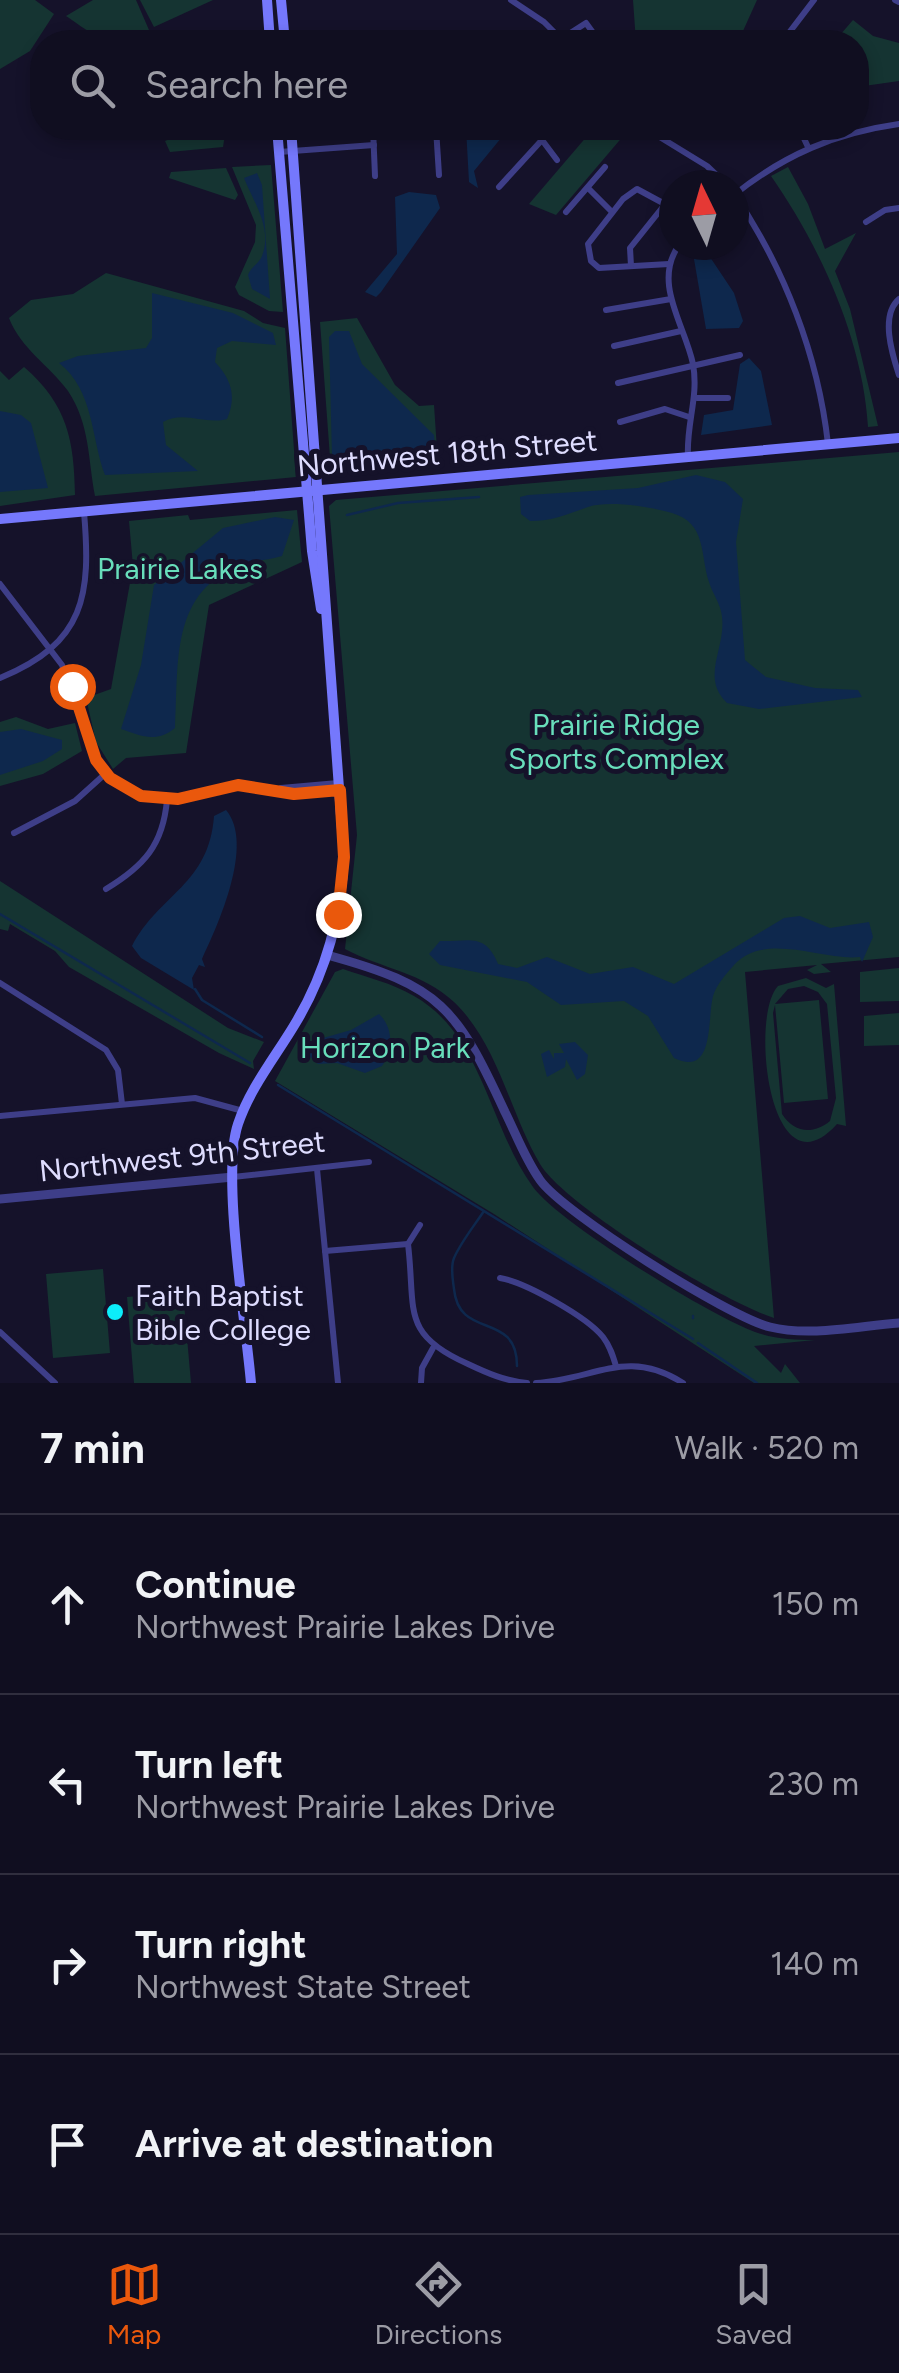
<!DOCTYPE html>
<meta charset="utf-8">
<style>
:root{--surface:#100e20;--page:#1e1c2d;--text:#f1f3f6;--muted:#9c9ca5;--line:#302e3e;--accent:#ea580c}
body{margin:0;font-family:Figtree,sans-serif;background:var(--page);color:var(--text)}
.compass{position:absolute;left:659px;top:170px;width:90px;height:90px;border-radius:50%;background:var(--surface);box-shadow:0 5px 15px #0003;rotate:355deg}
.stop{position:absolute;width:30px;height:30px;margin:-22px;border:8px solid #ea580c;border-radius:50%;background:#fff}
.stop.end{background:#ea580c;border-color:#fff;box-shadow:0 2px 10px #0008}
.list{margin:0;padding:0;list-style:none}
h2{display:flex;justify-content:space-between;align-items:center;height:130px;margin:0;padding:0 40px;font-size:42px}
h2 small{font-size:32px;font-weight:400;color:var(--muted)}
.list li{display:grid;grid-template-columns:65px 1fr auto;gap:30px;align-items:center;box-sizing:border-box;height:180px;padding:0 40px;border-top:2px solid var(--line)}
.list b{display:block;font-size:38px;white-space:nowrap}
.list p{margin:0;font-size:32px;white-space:nowrap;color:var(--muted)}
.list em{font-size:32px;font-style:normal;color:var(--muted)}
.icon{flex:none;width:55px;height:55px;fill:none;stroke:currentColor;stroke-width:2;stroke-linecap:round;stroke-linejoin:round}
.map{position:relative;flex:none;width:899px;height:1383px;overflow:hidden}
.search{position:absolute;background:var(--surface);box-shadow:0 5px 15px #0003;left:30px;right:30px;top:30px;height:110px;display:flex;align-items:center;gap:25px;box-sizing:border-box;padding:0 35px;border-radius:40px;color:var(--muted);font-size:38px}
.sheet{height:850px;background:var(--surface)}
nav{display:flex;justify-content:space-around;align-items:center;box-sizing:border-box;height:140px;border-top:2px solid var(--line);background:var(--surface);font-size:28px;color:var(--muted)}
nav a{display:grid;justify-items:center;gap:5px}
nav .on{color:var(--accent)}
.map>svg:first-child{display:block}
</style>
<div class="map">
<svg width="899" height="1383" viewBox="0 0 899 1383">
<rect width="100%" height="100%" fill="#15122a"/>
<g fill="#153432" fill-rule="evenodd">
<polygon points="0,0 35,0 54,14 30,51 0,69"/>
<path d="M93,0H136L149,30C106,49 103,41 66,16Z"/>
<polygon points="140,0 213,0 154,27"/>
<polygon points="633,0 757,0 738,42 636,42"/>
<polygon points="853,20 873,36 899,43 899,81 857,87 856,42 834,42"/>
<polygon points="195,128 226,128 223,147 170,152 165,141"/>
<polygon points="594,128 630,128 556,215 529,204"/>
<polygon points="271,165 283,312 269,311 239,295 235,287 255,242 256,225 232,167"/>
<path d="M788,167L808,204L825,249L856,233L835,271L850,309L878,426L868,427C863,340 820,246 771,176Z"/>
<polygon points="226,168 238,195 235,200 169,178 171,172"/>
<path d="M106,273L244,311L263,323L285,328L296,477L95,496C88,459 90,424 68,391C49,365 21,349 9,318L31,300L73,294Z"/>
<polygon points="357,318 395,385 419,406 434,405 438,464 331,471 320,322"/>
<path d="M24,367C68,405 74,441 75,495L0,506V371L9,380Z"/>
<path d="M899,452V957L821,964L831,972L814,974L807,970L817,965L745,972L774,1318C724,1302 566,1207 540,1164C510,1113 498,1044 454,1002C422,972 382,969 345,949L357,835L329,506L336,500Z"/>
<polygon points="297,510 302,562 209,605 186,753 126,758 113,769 96,742 86,698 111,689 133,566 129,521 188,515 190,520"/>
<polygon points="16,717 48,729 75,723 82,751 43,774 0,786 0,722"/>
<polygon points="0,881 228,1028 264,1042 253,1061 254,1069 219,1053 69,967 55,951 10,924 8,931 0,929"/>
<polygon points="899,968 899,1001 860,1002 860,972"/>
<path d="M343,969C366,977 392,983 414,996C483,1035 489,1127 533,1187C559,1223 711,1316 755,1332C774,1339 794,1340 815,1340L754,1346L781,1373L785,1364L800,1383H754L494,1214L275,1081L335,972Z"/>
<path d="M806,978L826,988L834,984L846,1126L837,1124C770,1199 749,1016 778,986ZM804,986L818,992L827,1004L836,1098L830,1121C813,1135 794,1133 782,1114L773,1013L775,1005L784,1103L828,1099L819,1000L775,1004L788,989Z"/>
<polygon points="899,1013 899,1045 864,1046 864,1016"/>
<polygon points="103,1269 110,1353 53,1358 46,1274"/>
<polygon points="183,1292 191,1383 134,1383 127,1297"/>
</g>
<g fill="#0e284d">
<polygon points="466,128 506,132 474,171 478,188 469,182"/>
<path d="M257,173L262,185L270,299L252,289L248,275C251,266 259,264 262,256C273,228 253,201 244,178Z"/>
<polygon points="409,192 436,195 440,208 381,292 376,297 365,292 397,254 395,197"/>
<polygon points="706,251 734,293 743,321 739,328 706,329 694,259 696,253"/>
<path d="M152,293L233,313L273,333L276,345L232,341L217,348L215,362C231,379 237,396 227,419C205,425 184,410 163,422L166,445L198,471L105,475C91,438 94,390 59,363L78,356L146,348L152,338Z"/>
<polygon points="335,331 349,331 362,364 434,435 435,449 427,460 339,463 332,456 329,337"/>
<polygon points="749,358 761,371 772,425 701,435 704,415 733,410 740,364"/>
<polygon points="0,411 21,415 31,423 48,488 0,492"/>
<path d="M696,475L725,482L743,499L736,542L745,660L766,677L815,688L858,690L862,697L759,709L727,703C700,677 726,649 722,617C721,604 713,595 709,582C700,555 707,523 672,513C652,507 609,500 588,507C568,514 553,521 530,521L521,514L520,497L528,495L638,488Z"/>
<path d="M275,517L294,520L282,556C270,560 256,560 244,564C169,590 179,663 175,728C156,744 139,735 121,729L141,665L154,585L223,528Z"/>
<polygon points="21,729 62,740 62,749 43,761 0,775 0,732"/>
<path d="M226,810C255,844 218,925 202,959L205,967L199,965L192,978L194,990L141,958L132,946C159,894 209,885 214,816Z"/>
<path d="M800,916L830,928L869,922L873,937L862,962L860,957C822,961 765,931 734,965C726,974 717,984 713,996C707,1019 715,1078 674,1058L648,1016L624,1001L561,1005L527,982L440,965L429,954L440,941C469,942 485,932 498,964L517,968L547,957L590,974L633,967L674,984L784,918Z"/>
<path d="M379,1014C393,1027 394,1050 382,1066L365,1073L337,1063L318,1064L307,1054L316,1040L351,1030Z"/>
<polygon points="575,1042 588,1055 585,1074 577,1080 566,1059 565,1067 547,1077 541,1054 549,1050 554,1059 554,1053 564,1053 559,1044"/>
</g>
<g fill="none" stroke-linecap="round" stroke-linejoin="round">
<g stroke="#0e284d" stroke-width="2.5">
<polyline points="347,515 398,503 479,497"/>
<polyline points="0,914 250,1063"/>
<polyline points="195,989 202,1000 262,1037"/>
<polyline points="278,1085 693,1339"/>
<path d="M484,1211C474,1226 461,1242 454,1258C450,1268 453,1280 454,1289C459,1341 517,1310 517,1366"/>
<polyline points="693,1318 693,1316"/>
<polyline points="698,1343 757,1383"/>
</g>
<g stroke="#3e3e88" stroke-width="6">
<polyline points="511,0 544,22 564,42"/>
<polyline points="895,0 899,2"/>
<polyline points="561,39 586,23 594,34 586,42"/>
<polyline points="782,42 814,0"/>
<polyline points="373,128 375,176"/>
<polyline points="436,128 439,175"/>
<polyline points="533,128 557,160"/>
<polyline points="645,128 707,166 727,185"/>
<polyline points="799,128 808,147"/>
<polyline points="279,152 374,145"/>
<polyline points="499,187 541,141"/>
<polyline points="588,188 612,212"/>
<path d="M734,194C784,267 818,355 828,444"/>
<path d="M734,195C784,155 835,133 899,124"/>
<polyline points="566,212 605,167"/>
<polyline points="866,222 885,210 899,208"/>
<path d="M679,245C652,283 685,325 693,364C699,397 686,424 688,457"/>
<polyline points="669,264 599,268 591,261 588,244 623,199 637,189 674,209"/>
<polyline points="631,266 630,248 666,203"/>
<path d="M899,299C880,315 892,354 899,375"/>
<polyline points="606,310 671,299"/>
<polyline points="614,346 681,331"/>
<polyline points="618,383 740,355"/>
<polyline points="697,398 728,398"/>
<polyline points="620,422 665,409 689,417"/>
<polyline points="0,584 62,665 92,753 105,774 125,789 167,800 239,785 294,794 338,791"/>
<path d="M0,678C86,643 91,594 84,512"/>
<polyline points="281,788 338,783"/>
<polyline points="14,833 75,801 105,774"/>
<path d="M106,889C144,866 163,845 167,800"/>
<polyline points="0,983 106,1050 118,1070 122,1104"/>
<polyline points="0,1116 195,1098 243,1111"/>
<polyline points="317,1169 338,1383"/>
<polyline points="233,1177 369,1162"/>
<path d="M408,1244C416,1310 400,1334 468,1364C487,1373 505,1381 527,1383"/>
<polyline points="408,1244 420,1225"/>
<polyline points="325,1251 408,1244"/>
<path d="M500,1278C525,1282 587,1317 603,1337C610,1346 613,1356 616,1366"/>
<polyline points="0,1332 55,1383"/>
<polyline points="421,1383 422,1368 433,1348"/>
<path d="M536,1383C594,1380 626,1347 683,1383"/>
</g>
<g stroke="#3e3e88" stroke-width="9">
<path d="M327,955C441,986 457,1008 505,1112C516,1134 525,1159 540,1180C563,1213 729,1317 770,1327C810,1337 858,1326 899,1323"/>
<polyline points="0,1199 233,1177"/>
</g>
<g stroke="#7578fc" stroke-width="10">
<polyline points="267,0 270,42"/>
<polyline points="281,0 285,42"/>
<polyline points="277,128 312,551 321,609"/>
<polyline points="0,519 899,438"/>
<path d="M251,1383C246,1323 221,1174 238,1124C250,1088 276,1056 295,1024C326,973 341,916 344,857L291,128"/>
</g>
</g>
<g fill="none" stroke-linecap="round" stroke-linejoin="round">
<polyline stroke="#ea580c" stroke-width="12" points="72,686 96,760 110,778 141,796 178,799 238,785 294,794 340,790 344,857 338,914"/>
</g>
<circle fill="#0cedfa" stroke="#15122a" stroke-width="4" cx="115" cy="1312" r="10"/>
<g text-anchor="middle" dominant-baseline="central" stroke-width="10" stroke-linejoin="round" paint-order="stroke">
<g font-size="30" fill="#dedcfe" stroke="#15122a">
<text transform="translate(447 453) rotate(-5)">Northwest 18th Street</text>
<text transform="translate(182 1156) rotate(-6)">Northwest 9th Street</text>
</g>
<g font-size="30" fill="#68debb" stroke="#15122a">
<text x="180" y="568">Prairie Lakes</text>
<text x="616" y="724">Prairie Ridge<tspan x="616" dy="34">Sports Complex</tspan></text>
<text x="385" y="1047">Horizon Park</text>
</g>
<g font-size="30" fill="#dedcfe" stroke="#15122a" text-anchor="start">
<text x="135" y="1295">Faith Baptist<tspan x="135" dy="34">Bible College</tspan></text>
</g>
</g>
</svg>
<svg class="compass" viewBox="-18 -18 36 36"><path d="M0-13l5 13h-10z" fill="#e53935"/><path d="M0 13l5-13h-10z" fill="#9c9ca5"/></svg>
<div class="stop" style="left:72px;top:686px"></div>
<div class="stop end" style="left:338px;top:914px"></div>
<div class="search"><svg class="icon" aria-label="search" viewBox="0 0 24 24"><circle cx="10" cy="10" r="6"/><path d="M15 15l6 6"/></svg>Search here</div>
</div>
<section class="sheet">
<h2>7 min<small>Walk · 520 m</small></h2>
<ul class="list">
<li><svg class="icon" aria-label="ahead" viewBox="0 0 24 24"><path d="M12 20V5M6 11l6-6 6 6"/></svg><div><b>Continue</b><p>Northwest Prairie Lakes Drive</p></div><em>150 m</em></li>
<li><svg class="icon" aria-label="left" viewBox="0 0 24 24"><path d="M17 20v-9H6M10 6l-5 5 5 5"/></svg><div><b>Turn left</b><p>Northwest Prairie Lakes Drive</p></div><em>230 m</em></li>
<li><svg class="icon" aria-label="right" viewBox="0 0 24 24"><path d="M7 20v-9h11M14 6l5 5-5 5"/></svg><div><b>Turn right</b><p>Northwest State Street</p></div><em>140 m</em></li>
<li><svg class="icon" aria-label="arrive" viewBox="0 0 24 24"><path d="M6 21V4h12l-3 4 3 4H6"/></svg><div><b>Arrive at destination</b></div></li>
</ul>
</section>
<nav>
<a class="on"><svg class="icon" aria-label="map" viewBox="0 0 24 24"><path d="M3 6l6-2 6 2 6-2v14l-6 2-6-2-6 2zM9 4v14M15 6v14"/></svg>Map</a>
<a><svg class="icon" aria-label="directions" viewBox="0 0 24 24"><path d="M12 3l9 9-9 9-9-9zM9 14v-3h6M13 9l2 2-2 2"/></svg>Directions</a>
<a><svg class="icon" aria-label="saved" viewBox="0 0 24 24"><path d="M7 4h10v16l-5-4-5 4z"/></svg>Saved</a>
</nav>
